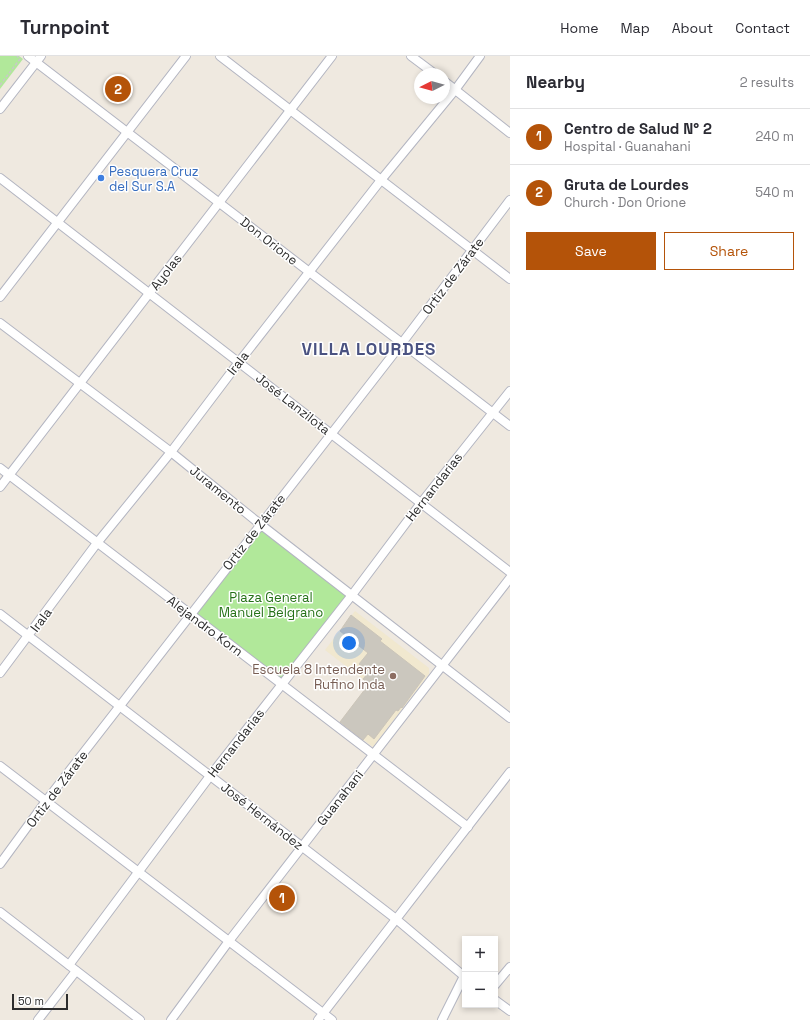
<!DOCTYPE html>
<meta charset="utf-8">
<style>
:root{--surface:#fff;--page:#f7f7f7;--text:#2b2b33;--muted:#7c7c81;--line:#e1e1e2;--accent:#b45309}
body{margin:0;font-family:"Space Grotesk",sans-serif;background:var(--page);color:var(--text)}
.controls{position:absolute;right:12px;bottom:12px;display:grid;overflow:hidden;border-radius:0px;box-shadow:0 2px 6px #0003}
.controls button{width:36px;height:36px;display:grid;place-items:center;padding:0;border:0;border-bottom:1px solid var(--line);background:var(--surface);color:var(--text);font:20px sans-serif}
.compass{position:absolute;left:414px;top:12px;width:36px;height:36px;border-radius:50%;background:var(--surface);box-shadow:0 2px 6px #0003;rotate:264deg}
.scale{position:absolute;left:12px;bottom:10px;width:56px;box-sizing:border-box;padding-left:4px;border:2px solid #2d2d2d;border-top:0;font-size:11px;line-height:14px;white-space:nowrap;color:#2d2d2d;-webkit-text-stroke:3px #fff;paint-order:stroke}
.you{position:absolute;left:349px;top:587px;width:14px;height:14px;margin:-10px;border:3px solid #fff;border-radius:50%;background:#1a73e8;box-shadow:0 0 0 6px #1a73e833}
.badge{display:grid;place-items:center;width:26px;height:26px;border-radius:50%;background:var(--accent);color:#fff;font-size:13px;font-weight:700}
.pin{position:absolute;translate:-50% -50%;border:2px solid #fff;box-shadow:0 1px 4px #0006}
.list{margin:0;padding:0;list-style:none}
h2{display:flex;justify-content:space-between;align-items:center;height:52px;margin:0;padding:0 16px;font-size:17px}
h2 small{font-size:13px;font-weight:400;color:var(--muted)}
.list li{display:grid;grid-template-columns:26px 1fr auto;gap:12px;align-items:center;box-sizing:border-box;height:56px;padding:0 16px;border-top:1px solid var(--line)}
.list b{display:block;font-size:15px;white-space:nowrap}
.list p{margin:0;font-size:13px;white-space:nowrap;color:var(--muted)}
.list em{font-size:13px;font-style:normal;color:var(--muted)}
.actions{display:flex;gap:8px;padding:12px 16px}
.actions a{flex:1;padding:9px 0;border:1px solid var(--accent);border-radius:0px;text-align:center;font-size:14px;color:var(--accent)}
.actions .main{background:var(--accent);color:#fff}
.map{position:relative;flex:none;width:510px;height:964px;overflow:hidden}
header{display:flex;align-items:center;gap:24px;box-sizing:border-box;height:56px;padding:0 20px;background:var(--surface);border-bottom:1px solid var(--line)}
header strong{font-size:19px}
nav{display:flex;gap:22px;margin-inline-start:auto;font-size:14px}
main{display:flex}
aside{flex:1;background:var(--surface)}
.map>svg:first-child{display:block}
</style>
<header>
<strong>Turnpoint</strong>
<nav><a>Home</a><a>Map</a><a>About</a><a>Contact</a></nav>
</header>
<main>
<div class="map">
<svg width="510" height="964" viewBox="0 0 510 964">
<rect width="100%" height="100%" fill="#efe9e0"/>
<polygon fill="#f1e8cf" points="355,555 429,612 429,618 373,691 340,666 369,628 325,594"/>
<g fill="#b1e89a">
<polygon points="0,0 19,0 23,3 0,33"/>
<polygon points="260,468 352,539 281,628 191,558"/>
</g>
<polygon fill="#cbc7be" stroke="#cbc5b9" points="351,559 382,583 380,585 425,620 402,652 401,651 398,655 396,654 374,683 368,678 363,684 340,666 369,628 363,623 369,616 359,608 368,597 340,575"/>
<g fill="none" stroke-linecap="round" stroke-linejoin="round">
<defs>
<g id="minor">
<polyline points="28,0 510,370"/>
<polyline points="220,0 510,223"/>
<polyline points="411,0 435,18"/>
<polyline points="444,25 510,77"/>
<polyline points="0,53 41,0"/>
<polyline points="0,122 510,516"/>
<polyline points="0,241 186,0"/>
<polyline points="0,267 171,396 260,468 510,662"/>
<polyline points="0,412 468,771"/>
<polyline points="0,431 332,0"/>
<polyline points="0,558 396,863 465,921"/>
<polyline points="0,617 97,487 171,396 239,306 381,124 455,34 480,0"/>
<polyline points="0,710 332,964"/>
<polyline points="0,808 46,745 402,287 510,144"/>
<polyline points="0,856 140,964"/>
<polyline points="69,909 210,720 352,539 421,447 510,335"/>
<polyline points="495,929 510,911"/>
<polyline points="495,944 510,955"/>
<polyline points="38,964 76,915"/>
<polyline points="171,964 229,885 510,522"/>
<polyline points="318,964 510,716"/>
<polyline points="442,964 464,920"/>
</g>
</defs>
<use href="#minor" stroke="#b3b5c1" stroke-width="10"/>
<polyline stroke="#c8c8c8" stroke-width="1.5" stroke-dasharray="3 2" stroke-linecap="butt" points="0,29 20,3 17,0"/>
<use href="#minor" stroke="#fff" stroke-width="8"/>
</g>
<circle fill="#3f7fe0" stroke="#fff" stroke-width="1.5" cx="101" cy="122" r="4"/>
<circle fill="#8d6e63" stroke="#fff" stroke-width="1.5" cx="393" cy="620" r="4"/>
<g text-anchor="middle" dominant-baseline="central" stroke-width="3" stroke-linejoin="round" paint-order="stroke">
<g font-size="13" fill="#366cbe" stroke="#fff" text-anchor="start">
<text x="109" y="115">Pesquera Cruz<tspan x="109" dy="15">del Sur S.A</tspan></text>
</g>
<g font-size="13" fill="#2d2d2d" stroke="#fff">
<text transform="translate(269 185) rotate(38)">Don Orione</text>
<text transform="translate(166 216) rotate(-52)">Ayolas</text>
<text transform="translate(453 220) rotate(-53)">Ortiz de Zárate</text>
<text transform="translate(238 307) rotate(-52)">Irala</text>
<text transform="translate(293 348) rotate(38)">José Lanzilota</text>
<text transform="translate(434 431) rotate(-52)">Hernandarias</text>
<text transform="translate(218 434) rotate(39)">Juramento</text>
<text transform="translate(254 476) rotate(-52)">Ortiz de Zárate</text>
<text transform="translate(41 564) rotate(-53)">Irala</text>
<text transform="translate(205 570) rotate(37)">Alejandro Korn</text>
<text transform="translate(236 687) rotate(-52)">Hernandarias</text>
<text transform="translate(57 733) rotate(-53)">Ortiz de Zárate</text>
<text transform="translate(340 742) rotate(-52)">Guanahani</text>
<text transform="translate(262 760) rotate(38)">José Hernández</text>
</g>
<g font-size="13" fill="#257117" stroke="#fff">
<text x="271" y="541">Plaza General<tspan x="271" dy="15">Manuel Belgrano</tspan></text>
</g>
<g font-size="13" fill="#785e54" stroke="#fff" text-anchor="end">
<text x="385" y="613">Escuela 8 Intendente<tspan x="385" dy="15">Rufino Inda</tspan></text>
</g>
<g font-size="17" font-weight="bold" letter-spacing="1" fill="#4a5281" stroke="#fff">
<text x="369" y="293">VILLA LOURDES</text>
</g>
</g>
</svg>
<div class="controls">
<button>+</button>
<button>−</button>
</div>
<svg class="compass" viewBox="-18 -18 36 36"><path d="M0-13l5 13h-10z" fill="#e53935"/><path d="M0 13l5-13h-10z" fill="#7c7c81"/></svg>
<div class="scale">50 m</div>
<div class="you"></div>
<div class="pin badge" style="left:282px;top:842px">1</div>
<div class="pin badge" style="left:118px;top:33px">2</div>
</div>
<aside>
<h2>Nearby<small>2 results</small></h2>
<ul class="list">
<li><span class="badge">1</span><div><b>Centro de Salud N° 2</b><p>Hospital · Guanahani</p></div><em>240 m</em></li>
<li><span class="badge">2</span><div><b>Gruta de Lourdes</b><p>Church · Don Orione</p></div><em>540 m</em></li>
</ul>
<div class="actions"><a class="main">Save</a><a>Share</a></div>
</aside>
</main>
